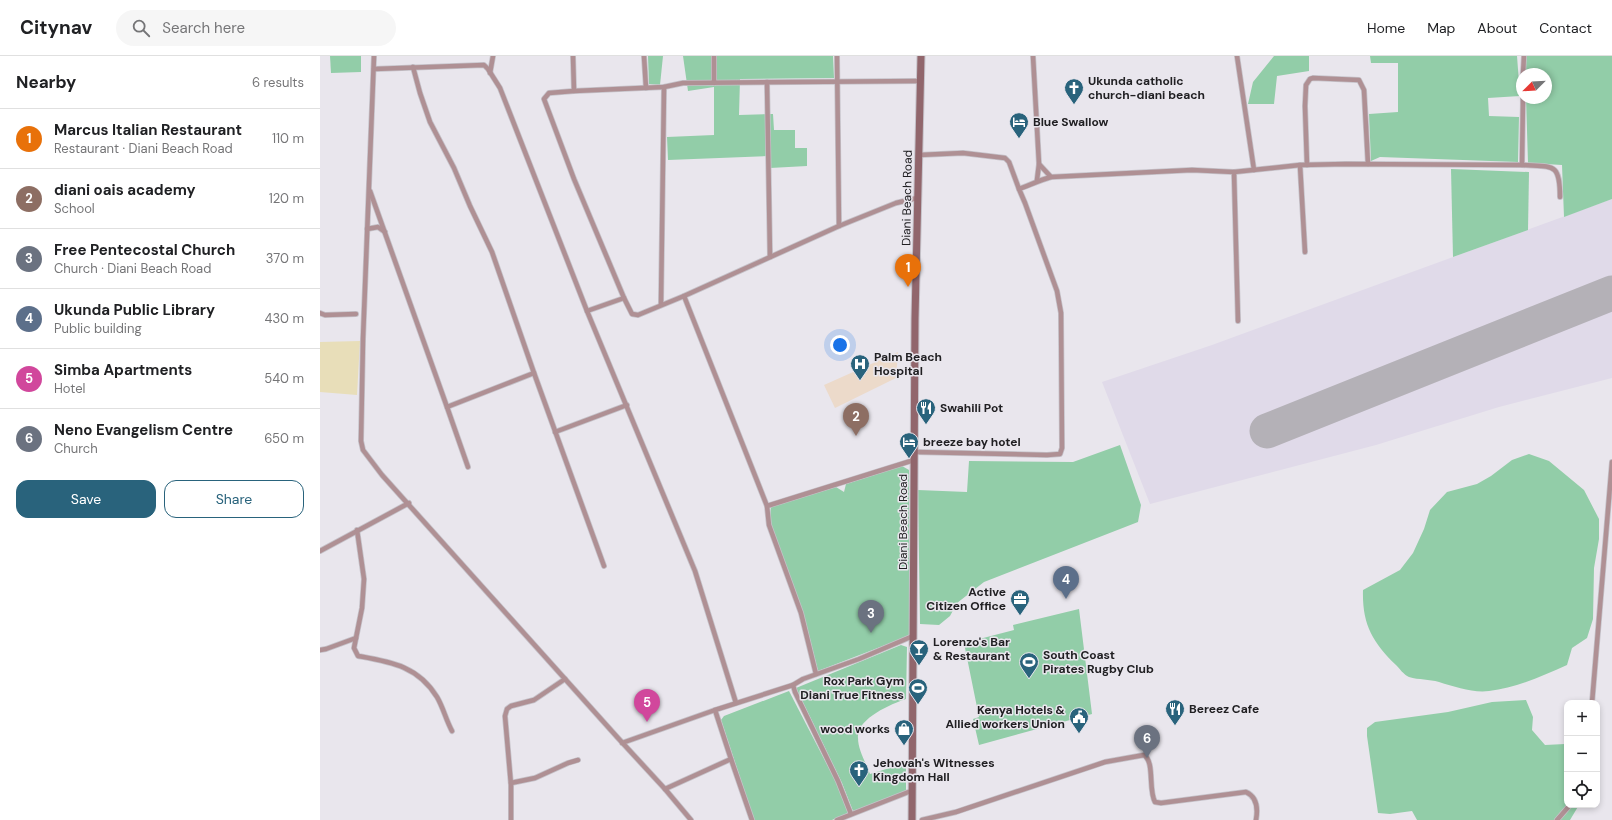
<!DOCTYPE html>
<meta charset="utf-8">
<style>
:root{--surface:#fff;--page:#f6f6f6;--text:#202124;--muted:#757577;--line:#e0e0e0;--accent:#29637c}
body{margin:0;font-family:"DM Sans",sans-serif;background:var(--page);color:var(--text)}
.controls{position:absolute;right:12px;bottom:12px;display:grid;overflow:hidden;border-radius:8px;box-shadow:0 2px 6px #0003}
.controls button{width:36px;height:36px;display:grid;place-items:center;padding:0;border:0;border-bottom:1px solid var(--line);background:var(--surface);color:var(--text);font:20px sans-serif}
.compass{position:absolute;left:1196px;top:12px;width:36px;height:36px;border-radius:50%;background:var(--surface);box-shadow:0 2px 6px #0003;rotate:246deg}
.you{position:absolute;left:520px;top:289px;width:14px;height:14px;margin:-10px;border:3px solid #fff;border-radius:50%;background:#1a73e8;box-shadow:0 0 0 6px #1a73e833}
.badge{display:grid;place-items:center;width:26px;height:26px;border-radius:50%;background:var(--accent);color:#fff;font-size:13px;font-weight:700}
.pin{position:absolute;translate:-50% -33px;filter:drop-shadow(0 1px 2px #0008)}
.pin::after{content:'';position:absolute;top:21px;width:14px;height:12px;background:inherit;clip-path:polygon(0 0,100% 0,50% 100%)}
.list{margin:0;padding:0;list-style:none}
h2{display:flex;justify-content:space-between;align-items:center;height:52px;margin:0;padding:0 16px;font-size:17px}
h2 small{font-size:13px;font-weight:400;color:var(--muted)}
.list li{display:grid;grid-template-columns:26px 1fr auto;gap:12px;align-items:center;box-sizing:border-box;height:60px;padding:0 16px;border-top:1px solid var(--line)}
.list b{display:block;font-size:15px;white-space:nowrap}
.list p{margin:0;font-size:13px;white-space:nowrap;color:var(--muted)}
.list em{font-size:13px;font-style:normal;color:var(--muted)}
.actions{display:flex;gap:8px;padding:12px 16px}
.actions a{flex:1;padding:9px 0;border:1px solid var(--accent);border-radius:12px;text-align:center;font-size:14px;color:var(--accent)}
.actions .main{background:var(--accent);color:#fff}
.icon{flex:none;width:22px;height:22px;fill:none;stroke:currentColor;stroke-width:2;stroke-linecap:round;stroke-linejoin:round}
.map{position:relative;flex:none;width:1292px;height:764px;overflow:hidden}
header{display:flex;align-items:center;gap:24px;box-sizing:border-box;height:56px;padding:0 20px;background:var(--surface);border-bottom:1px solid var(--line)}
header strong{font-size:19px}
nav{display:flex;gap:22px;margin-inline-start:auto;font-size:14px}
.search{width:280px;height:36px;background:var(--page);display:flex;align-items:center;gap:10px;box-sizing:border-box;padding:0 14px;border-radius:22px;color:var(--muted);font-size:15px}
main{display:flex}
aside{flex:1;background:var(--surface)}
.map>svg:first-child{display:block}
</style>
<header>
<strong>Citynav</strong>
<div class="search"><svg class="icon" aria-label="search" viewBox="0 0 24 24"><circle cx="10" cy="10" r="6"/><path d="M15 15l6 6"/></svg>Search here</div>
<nav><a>Home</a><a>Map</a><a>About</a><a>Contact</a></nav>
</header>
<main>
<aside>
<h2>Nearby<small>6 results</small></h2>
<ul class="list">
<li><span class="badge" style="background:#e8710a">1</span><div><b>Marcus Italian Restaurant</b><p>Restaurant · Diani Beach Road</p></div><em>110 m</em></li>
<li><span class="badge" style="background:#8d6e63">2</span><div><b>diani oais academy</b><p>School</p></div><em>120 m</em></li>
<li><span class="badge" style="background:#6b7280">3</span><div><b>Free Pentecostal Church</b><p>Church · Diani Beach Road</p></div><em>370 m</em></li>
<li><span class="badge" style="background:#5c6f8a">4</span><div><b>Ukunda Public Library</b><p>Public building</p></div><em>430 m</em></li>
<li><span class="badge" style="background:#d1479c">5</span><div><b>Simba Apartments</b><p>Hotel</p></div><em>540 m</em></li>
<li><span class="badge" style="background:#6b7280">6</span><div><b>Neno Evangelism Centre</b><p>Church</p></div><em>650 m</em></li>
</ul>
<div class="actions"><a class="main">Save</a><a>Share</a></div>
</aside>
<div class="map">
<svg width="1292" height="764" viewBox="0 0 1292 764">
<rect width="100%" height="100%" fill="#e9e6ed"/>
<polygon fill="#e0dae9" points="1292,143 1292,322 1179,351 1056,389 830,448 782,326 892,289"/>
<polygon fill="#ecdaca" points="578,296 576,322 515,352 504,329"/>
<g fill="#92cda8">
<polygon points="10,0 41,0 41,16 11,17"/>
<polygon points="328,0 343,0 340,29 329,28"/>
<polygon points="363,0 513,0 514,22 420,23 419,59 453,58 454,74 475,74 475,92 487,92 487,110 450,112 449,100 348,104 347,81 394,79 394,31 368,35"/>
<polygon points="954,0 989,0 989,15 957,20 954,48 928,48 933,26"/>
<polygon points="1050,0 1197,0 1200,40 1168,42 1169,60 1199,61 1198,106 1060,101 1051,105 1049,58 1078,56 1078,7 1051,7"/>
<polygon points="1206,0 1292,0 1292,143 1244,161 1242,109 1208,107 1206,42 1226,42 1226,18 1206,18"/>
<polygon points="1131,113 1209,116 1208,174 1133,201"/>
<polygon points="800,389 821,449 818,466 664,526 637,547 630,560 619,569 600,568 598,434 647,436 649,405 753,406"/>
<path d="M1209,398L1229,405L1264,434L1279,463V483L1274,512L1273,563L1267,582L1252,592L1247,609C1222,620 1196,632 1169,635C1153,637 1135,631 1119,626C1109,623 1099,624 1089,621C1084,619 1079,612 1076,609C1052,586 1042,567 1043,534L1080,514L1093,497L1104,473L1110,454L1127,436L1157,428L1171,420L1192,404Z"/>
<polygon points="582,410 589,414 589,580 498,615 483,556 479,549 449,468 451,451 516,431 524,436 526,428"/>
<polygon points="759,553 772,658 659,689 653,663 659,661 644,587 694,574 693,569"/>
<path d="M581,589L587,591L586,643C571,648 536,663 538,682C538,694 546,707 550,718L586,707V737L533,755L522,727L476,632Z"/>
<polygon points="469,635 516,726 528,757 512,764 434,764 401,664 404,660"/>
<polygon points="1206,644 1213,661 1212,674 1225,689 1245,688 1247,686 1247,749 1259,749 1250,764 1097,764 1092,755 1070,758 1058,757 1047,680 1047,672 1055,666 1128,656 1172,646"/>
</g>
<polygon fill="#e8deb9" points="40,285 37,339 0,336 0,286"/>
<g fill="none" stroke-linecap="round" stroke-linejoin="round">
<polyline stroke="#b4b1b7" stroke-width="35" points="947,375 1292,237"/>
<defs>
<g id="minor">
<polyline points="54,0 43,283 41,385 43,394 62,419 298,682 345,733 371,764"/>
<polyline points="253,0 254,35"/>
<polyline points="324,0 326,32"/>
<polyline points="394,0 394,27"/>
<polyline points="517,0 519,170"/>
<polyline points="713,0 719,108 731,121 872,114 914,116 918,265"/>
<polyline points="917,0 934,114"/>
<polyline points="93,11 100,37 110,66 134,112 150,150 172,196 214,317 284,510"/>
<polyline points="54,13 164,9 168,13 180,32 267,255 375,515 416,647"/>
<polyline points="170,17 173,0"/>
<polyline points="1203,18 1204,0"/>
<polyline points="447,26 450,201"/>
<polyline points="599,99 643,97 685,102 689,106 699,133"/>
<polyline points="980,109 985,196"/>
<polyline points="987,109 985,50 986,29 990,23 993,22 1039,24 1044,34 1048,108"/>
<path d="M1202,109C1233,111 1240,106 1240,141"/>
<polyline points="914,116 980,109 1026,108 1202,109 1203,42"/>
<polyline points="717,124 719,108"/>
<polyline points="50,135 127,351 214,317"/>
<polyline points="47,173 58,171 65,176"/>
<polyline points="364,240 447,450"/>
<polyline points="304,242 254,123 224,43 229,37 254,35 344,31 363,27 600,25"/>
<polyline points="341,248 344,31"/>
<polyline points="267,255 304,242 312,258 318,259 364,240 519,170 576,147 597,142"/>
<polyline points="0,257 5,259 36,258"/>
<polyline points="127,351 148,411"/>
<polyline points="235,376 307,349"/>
<path d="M595,396L727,399L740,398L742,392L741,257L737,235L705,147L699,133C710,129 720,124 731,121"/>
<path d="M37,474L44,523L42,552L34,592L38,600C71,606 98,610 117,641C123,651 126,664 132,675"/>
<polyline points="0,495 89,447"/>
<polyline points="0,594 6,593 36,582"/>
<polyline points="496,618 481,557 449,469 447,450 594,404"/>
<polyline points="473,629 475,636 518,725 531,758"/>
<polyline points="1272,647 1292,406"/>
<polyline points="302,687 395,654"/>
<polyline points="411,703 432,764"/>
<polyline points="191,727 215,722 248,707 258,704"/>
<polyline points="345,733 411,703 395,654 473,629 483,623 539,603 593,580"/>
<polyline points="191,764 191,729 185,660 187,653 191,650 214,644 245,623"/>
<polyline points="517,764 591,735"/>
<path d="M602,764L636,756L785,706L824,699C835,706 828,734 835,746L841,747L926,736C937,741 938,753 936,764"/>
<polyline points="1237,764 1250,749"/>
</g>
<polyline id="secondary" points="592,764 595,263 601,0"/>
</defs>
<use href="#minor" stroke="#c5c2c9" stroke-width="6"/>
<use href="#secondary" stroke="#c5c2c9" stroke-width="9"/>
<use href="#minor" stroke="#af9094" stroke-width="4.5"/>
<use href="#secondary" stroke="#91666c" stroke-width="7"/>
</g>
<defs>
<symbol id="church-pin" viewBox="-11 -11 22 30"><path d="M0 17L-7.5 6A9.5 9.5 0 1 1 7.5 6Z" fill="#29637c" stroke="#e9e6ed"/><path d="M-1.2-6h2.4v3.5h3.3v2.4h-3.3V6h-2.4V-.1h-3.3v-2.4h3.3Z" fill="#fff"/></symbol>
<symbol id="hotel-pin" viewBox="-11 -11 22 30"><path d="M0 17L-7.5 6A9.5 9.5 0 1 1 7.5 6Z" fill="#29637c" stroke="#e9e6ed"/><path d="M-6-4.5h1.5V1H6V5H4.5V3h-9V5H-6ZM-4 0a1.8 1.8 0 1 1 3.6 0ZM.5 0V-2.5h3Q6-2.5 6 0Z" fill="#fff"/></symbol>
<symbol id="hospital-pin" viewBox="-11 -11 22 30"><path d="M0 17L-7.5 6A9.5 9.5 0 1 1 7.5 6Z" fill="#29637c" stroke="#e9e6ed"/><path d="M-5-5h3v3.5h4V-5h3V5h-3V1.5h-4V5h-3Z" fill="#fff"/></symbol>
<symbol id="restaurant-pin" viewBox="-11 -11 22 30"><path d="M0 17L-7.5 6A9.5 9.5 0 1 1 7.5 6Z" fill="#29637c" stroke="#e9e6ed"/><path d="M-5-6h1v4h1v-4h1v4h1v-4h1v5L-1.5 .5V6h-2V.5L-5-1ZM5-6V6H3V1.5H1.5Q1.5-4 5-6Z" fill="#fff"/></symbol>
<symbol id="office-pin" viewBox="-11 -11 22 30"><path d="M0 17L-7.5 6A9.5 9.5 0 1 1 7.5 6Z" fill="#29637c" stroke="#e9e6ed"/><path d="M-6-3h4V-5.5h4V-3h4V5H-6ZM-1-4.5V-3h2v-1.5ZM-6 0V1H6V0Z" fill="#fff"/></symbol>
<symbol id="bar-pin" viewBox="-11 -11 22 30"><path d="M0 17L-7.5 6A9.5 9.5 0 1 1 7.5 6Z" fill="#29637c" stroke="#e9e6ed"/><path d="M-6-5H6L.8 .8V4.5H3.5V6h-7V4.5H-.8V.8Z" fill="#fff"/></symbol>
<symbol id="stadium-pin" viewBox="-11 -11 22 30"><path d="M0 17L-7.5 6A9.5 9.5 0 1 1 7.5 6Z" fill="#29637c" stroke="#e9e6ed"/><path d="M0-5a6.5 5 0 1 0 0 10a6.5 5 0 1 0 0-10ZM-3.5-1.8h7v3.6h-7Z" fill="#fff"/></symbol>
<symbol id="civic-pin" viewBox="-11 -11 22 30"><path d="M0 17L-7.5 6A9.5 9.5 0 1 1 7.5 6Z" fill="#29637c" stroke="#e9e6ed"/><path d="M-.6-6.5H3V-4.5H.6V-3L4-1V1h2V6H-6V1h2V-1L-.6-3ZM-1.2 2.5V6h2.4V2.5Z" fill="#fff"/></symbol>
<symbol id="shop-pin" viewBox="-11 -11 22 30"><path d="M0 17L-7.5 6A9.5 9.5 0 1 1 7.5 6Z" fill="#29637c" stroke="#e9e6ed"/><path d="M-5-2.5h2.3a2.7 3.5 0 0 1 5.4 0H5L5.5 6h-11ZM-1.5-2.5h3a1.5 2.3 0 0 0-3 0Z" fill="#fff"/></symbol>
</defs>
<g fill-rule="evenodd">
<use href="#church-pin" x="743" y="21" width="22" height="30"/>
<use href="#hotel-pin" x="688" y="55" width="22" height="30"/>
<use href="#hospital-pin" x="529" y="297" width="22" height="30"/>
<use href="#restaurant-pin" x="595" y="341" width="22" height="30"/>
<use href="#hotel-pin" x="578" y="375" width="22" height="30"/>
<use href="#office-pin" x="689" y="532" width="22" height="30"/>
<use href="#bar-pin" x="588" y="582" width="22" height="30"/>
<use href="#stadium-pin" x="698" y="595" width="22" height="30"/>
<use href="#stadium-pin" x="587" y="621" width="22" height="30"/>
<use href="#restaurant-pin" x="844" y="642" width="22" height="30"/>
<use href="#civic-pin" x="748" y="650" width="22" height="30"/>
<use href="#shop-pin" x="573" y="662" width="22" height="30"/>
<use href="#church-pin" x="528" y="703" width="22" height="30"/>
</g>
<g text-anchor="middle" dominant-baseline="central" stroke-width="3" stroke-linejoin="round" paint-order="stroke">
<g font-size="12" font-weight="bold" fill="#212023" stroke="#e9e6ed" text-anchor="start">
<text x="768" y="25">Ukunda catholic<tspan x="768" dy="14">church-diani beach</tspan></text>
<text x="713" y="66">Blue Swallow</text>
<text x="554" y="301">Palm Beach<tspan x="554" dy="14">Hospital</tspan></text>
<text x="620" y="352">Swahili Pot</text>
<text x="603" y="386">breeze bay hotel</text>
<text x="686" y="536" text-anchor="end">Active<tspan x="686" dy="14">Citizen Office</tspan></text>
<text x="613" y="586">Lorenzo's Bar<tspan x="613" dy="14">&amp; Restaurant</tspan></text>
<text x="723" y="599">South Coast<tspan x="723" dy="14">Pirates Rugby Club</tspan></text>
<text x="584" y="625" text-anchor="end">Rox Park Gym<tspan x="584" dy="14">Diani True Fitness</tspan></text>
<text x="869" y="653">Bereez Cafe</text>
<text x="745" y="654" text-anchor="end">Kenya Hotels &amp;<tspan x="745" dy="14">Allied workers Union</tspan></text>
<text x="570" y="673" text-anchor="end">wood works</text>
<text x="553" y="707">Jehovah's Witnesses<tspan x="553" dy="14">Kingdom Hall</tspan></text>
</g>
<g font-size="12" fill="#212023" stroke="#e9e6ed">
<text transform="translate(587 142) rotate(-89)">Diani Beach Road</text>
<text transform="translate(583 466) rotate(-90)">Diani Beach Road</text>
</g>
</g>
</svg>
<div class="controls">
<button>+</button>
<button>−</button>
<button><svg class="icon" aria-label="locate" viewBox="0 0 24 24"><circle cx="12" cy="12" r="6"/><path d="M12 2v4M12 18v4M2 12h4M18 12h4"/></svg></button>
</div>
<svg class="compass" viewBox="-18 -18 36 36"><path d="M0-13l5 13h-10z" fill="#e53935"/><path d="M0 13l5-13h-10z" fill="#757577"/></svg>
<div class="you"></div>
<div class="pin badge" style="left:588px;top:231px;background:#e8710a">1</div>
<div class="pin badge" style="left:536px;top:380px;background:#8d6e63">2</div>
<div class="pin badge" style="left:551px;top:577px;background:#6b7280">3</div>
<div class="pin badge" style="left:746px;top:543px;background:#5c6f8a">4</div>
<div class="pin badge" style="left:327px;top:666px;background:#d1479c">5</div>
<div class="pin badge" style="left:827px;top:702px;background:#6b7280">6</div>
</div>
</main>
